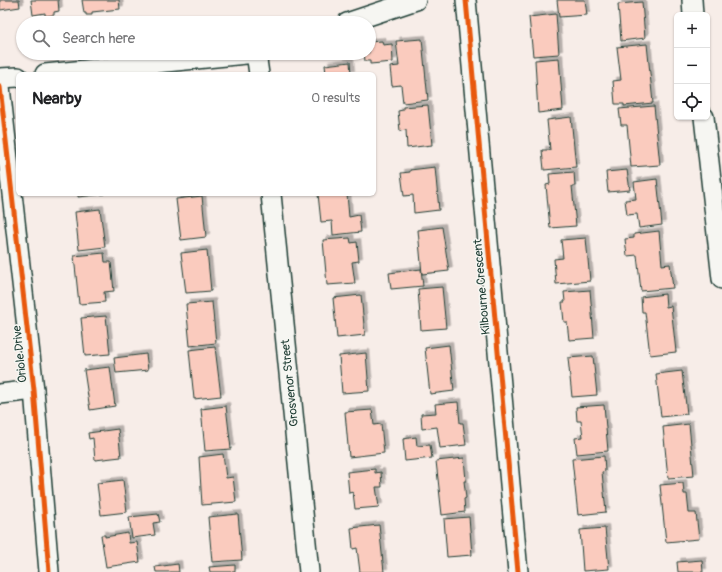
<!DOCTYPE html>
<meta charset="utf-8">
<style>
:root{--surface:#fff;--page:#f2f2f2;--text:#202124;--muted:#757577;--line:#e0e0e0}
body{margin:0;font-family:Pangolin,sans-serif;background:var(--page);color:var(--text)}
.controls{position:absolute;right:12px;top:12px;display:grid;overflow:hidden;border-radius:6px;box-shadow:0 1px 3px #0004}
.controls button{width:36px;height:36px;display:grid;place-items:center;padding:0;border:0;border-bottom:1px solid var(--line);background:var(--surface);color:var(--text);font:20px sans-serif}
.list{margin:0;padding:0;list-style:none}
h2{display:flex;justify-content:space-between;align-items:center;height:52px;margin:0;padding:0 16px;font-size:17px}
h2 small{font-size:13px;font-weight:400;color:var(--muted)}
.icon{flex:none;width:22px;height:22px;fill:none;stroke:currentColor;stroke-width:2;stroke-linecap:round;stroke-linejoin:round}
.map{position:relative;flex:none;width:722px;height:572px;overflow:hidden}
.search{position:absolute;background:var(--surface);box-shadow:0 1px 3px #0004;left:16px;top:16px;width:360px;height:44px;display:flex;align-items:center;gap:10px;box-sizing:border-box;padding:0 14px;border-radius:22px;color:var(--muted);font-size:15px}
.panel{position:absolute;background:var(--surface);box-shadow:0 1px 3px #0004;left:16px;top:72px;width:360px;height:124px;border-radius:6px}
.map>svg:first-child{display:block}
</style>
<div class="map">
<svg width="722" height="572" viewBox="0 0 722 572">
<defs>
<filter id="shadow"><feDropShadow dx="3.5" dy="-3.5" stdDeviation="0" flood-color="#0004"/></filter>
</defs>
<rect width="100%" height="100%" fill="#f7ede8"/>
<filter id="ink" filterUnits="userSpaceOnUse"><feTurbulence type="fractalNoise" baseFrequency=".025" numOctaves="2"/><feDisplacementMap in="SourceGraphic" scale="8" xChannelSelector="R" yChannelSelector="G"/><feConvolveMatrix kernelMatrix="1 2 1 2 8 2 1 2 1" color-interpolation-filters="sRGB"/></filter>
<g filter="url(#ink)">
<g fill="#facbbe" stroke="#1f3d34" filter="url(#shadow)">
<polygon points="0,0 19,0 20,7 0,10"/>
<polygon points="31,0 58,0 59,11 54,12 54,15 45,16 45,13 33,15"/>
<polygon points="82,0 119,0 120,9 92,12 92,15 86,15 86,13 84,13"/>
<polygon points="557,0 585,0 587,15 559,17"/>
<polygon points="642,2 645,38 621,41 618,4"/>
<polygon points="556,14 559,54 533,56 529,17"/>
<polygon points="422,39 428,100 403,103 401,85 392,86 390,67 399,66 396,41"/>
<polygon points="382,41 383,45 392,44 393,62 370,64 370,61 365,61 364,53 369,53 369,42"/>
<polygon points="647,44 653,103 624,106 624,104 615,104 613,81 621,80 617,47"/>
<polygon points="559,58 563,110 538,113 535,60"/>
<polygon points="350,62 351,74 326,74 325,65"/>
<polygon points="428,105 432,145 407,148 406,130 400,131 398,111 403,110 403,107"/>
<polygon points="654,106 660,165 631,167 627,125 621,125 619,109"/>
<polygon points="571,117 576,167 544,170 542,150 550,150 547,120"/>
<polygon points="435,167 439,210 414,213 413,195 404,196 401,173 410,172 410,170"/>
<polygon points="627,170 630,190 608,192 606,172"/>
<polygon points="574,172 575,186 572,186 576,226 550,228 546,185 550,184 549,174"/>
<polygon points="657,179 662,225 639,228 637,214 627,215 625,200 636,199 634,182"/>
<polygon points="78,194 104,194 78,197"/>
<polygon points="318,194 347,194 349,217 359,215 361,232 333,235 332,221 321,222"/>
<polygon points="202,196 206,237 181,240 176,199"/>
<polygon points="100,209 105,247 79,250 75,212"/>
<polygon points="442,227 449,271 422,274 418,230"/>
<polygon points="659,231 662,265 670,264 673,288 641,291 637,255 627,256 625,239 634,238 634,234"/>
<polygon points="350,238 351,243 357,242 359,261 352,262 355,283 327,285 323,240"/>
<polygon points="586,238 590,281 556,284 554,259 563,258 561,240"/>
<polygon points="207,250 211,291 186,293 181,253"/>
<polygon points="104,253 105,262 111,262 114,291 104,292 105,302 79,304 74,256"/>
<polygon points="421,269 423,286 391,289 389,273"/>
<polygon points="442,287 446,328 421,330 418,289"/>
<polygon points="590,290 594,338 569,340 567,322 564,322 562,302 565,302 564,292"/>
<polygon points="665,294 666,307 671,306 676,352 650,355 645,312 642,312 641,297"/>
<polygon points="361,295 365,335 337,338 333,298"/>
<polygon points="212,302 216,343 190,346 186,304"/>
<polygon points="106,316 110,354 85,356 81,318"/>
<polygon points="449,345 454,391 430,394 425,348"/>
<polygon points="215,347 221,396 194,399 189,350"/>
<polygon points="366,353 369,391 342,393 339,356"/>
<polygon points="146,354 148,370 116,373 114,358"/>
<polygon points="593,356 597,395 572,397 568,358"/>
<polygon points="110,367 115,406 90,410 84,370"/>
<polygon points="682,371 687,414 661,417 656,374"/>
<polygon points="458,402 460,423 463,423 466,445 440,448 437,427 422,429 421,414 436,413 435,404"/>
<polygon points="604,405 608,451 577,454 575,438 583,437 581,421 577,421 576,407"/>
<polygon points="226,406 231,449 205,451 201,409"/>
<polygon points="372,410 374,425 381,424 384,453 349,457 345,412"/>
<polygon points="689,424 694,476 668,478 663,427"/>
<polygon points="118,429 121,457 95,460 93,438 89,439 88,433"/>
<polygon points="416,437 417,446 430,445 432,458 405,461 403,439"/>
<polygon points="223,454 226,478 233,477 236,502 202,505 199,457"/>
<polygon points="604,456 605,471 602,472 606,512 578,515 572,459"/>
<polygon points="464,458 466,481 464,481 466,498 464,499 465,512 442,515 436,461"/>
<polygon points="375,469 375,473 381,472 382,487 376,487 379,507 355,509 353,492 349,493 347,472"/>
<polygon points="123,480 127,512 101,515 97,483"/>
<polygon points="683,483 684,494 687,494 689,513 696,513 699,539 666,542 660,485"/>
<polygon points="158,514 160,522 153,523 155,535 132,538 129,517"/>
<polygon points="238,514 242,560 212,562 208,517"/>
<polygon points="469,517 472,555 447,557 444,519"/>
<polygon points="379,525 384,572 360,572 357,548 353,549 351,528"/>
<polygon points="605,528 609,569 583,571 580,530"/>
<polygon points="128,533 129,543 137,542 140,562 106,567 101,535 105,535 105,537"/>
<polygon points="702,560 703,572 678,572 677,562"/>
<polygon points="178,564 179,572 156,572 155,567"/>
<polygon points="235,565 235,572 210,572 209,567"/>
</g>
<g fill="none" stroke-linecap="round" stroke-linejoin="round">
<defs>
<g id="street">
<polyline points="466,0 518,572"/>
<polyline points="692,0 693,15"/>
<polyline points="347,23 416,0"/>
<polyline points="256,53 259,74"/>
<polyline points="45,74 256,53"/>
<polyline points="0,78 18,77"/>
<polyline points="0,87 34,390 49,572"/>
<polyline points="704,117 722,279"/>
<polyline points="271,194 309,572"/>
<polyline points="0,394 34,390"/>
</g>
</defs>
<use href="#street" stroke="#1f3d34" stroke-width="22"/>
<use href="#street" stroke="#f6f6f2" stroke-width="19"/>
<defs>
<g id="cycleway">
<polyline points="466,0 518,572"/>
<polyline points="0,87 34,390 49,572"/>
</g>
</defs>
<use href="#cycleway" stroke="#f6f6f2" stroke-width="8"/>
<use href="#cycleway" stroke="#e8590c" stroke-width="5"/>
</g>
</g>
<g text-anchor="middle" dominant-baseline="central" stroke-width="3" stroke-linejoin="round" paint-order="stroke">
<g font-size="12" fill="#1f3d34" stroke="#f6f6f2">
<text transform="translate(482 287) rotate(-95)">Kilbourne Crescent</text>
<text transform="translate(20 354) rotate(-96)">Oriole Drive</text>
<text transform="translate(290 383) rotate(-96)">Grosvenor Street</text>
</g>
</g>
</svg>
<div class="controls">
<button>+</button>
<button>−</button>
<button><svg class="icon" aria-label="locate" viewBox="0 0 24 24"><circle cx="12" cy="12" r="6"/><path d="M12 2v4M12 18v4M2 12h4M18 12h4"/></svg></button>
</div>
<div class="search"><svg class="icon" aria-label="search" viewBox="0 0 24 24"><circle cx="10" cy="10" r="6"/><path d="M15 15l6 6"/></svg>Search here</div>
<section class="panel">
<h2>Nearby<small>0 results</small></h2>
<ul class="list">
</ul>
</section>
</div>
